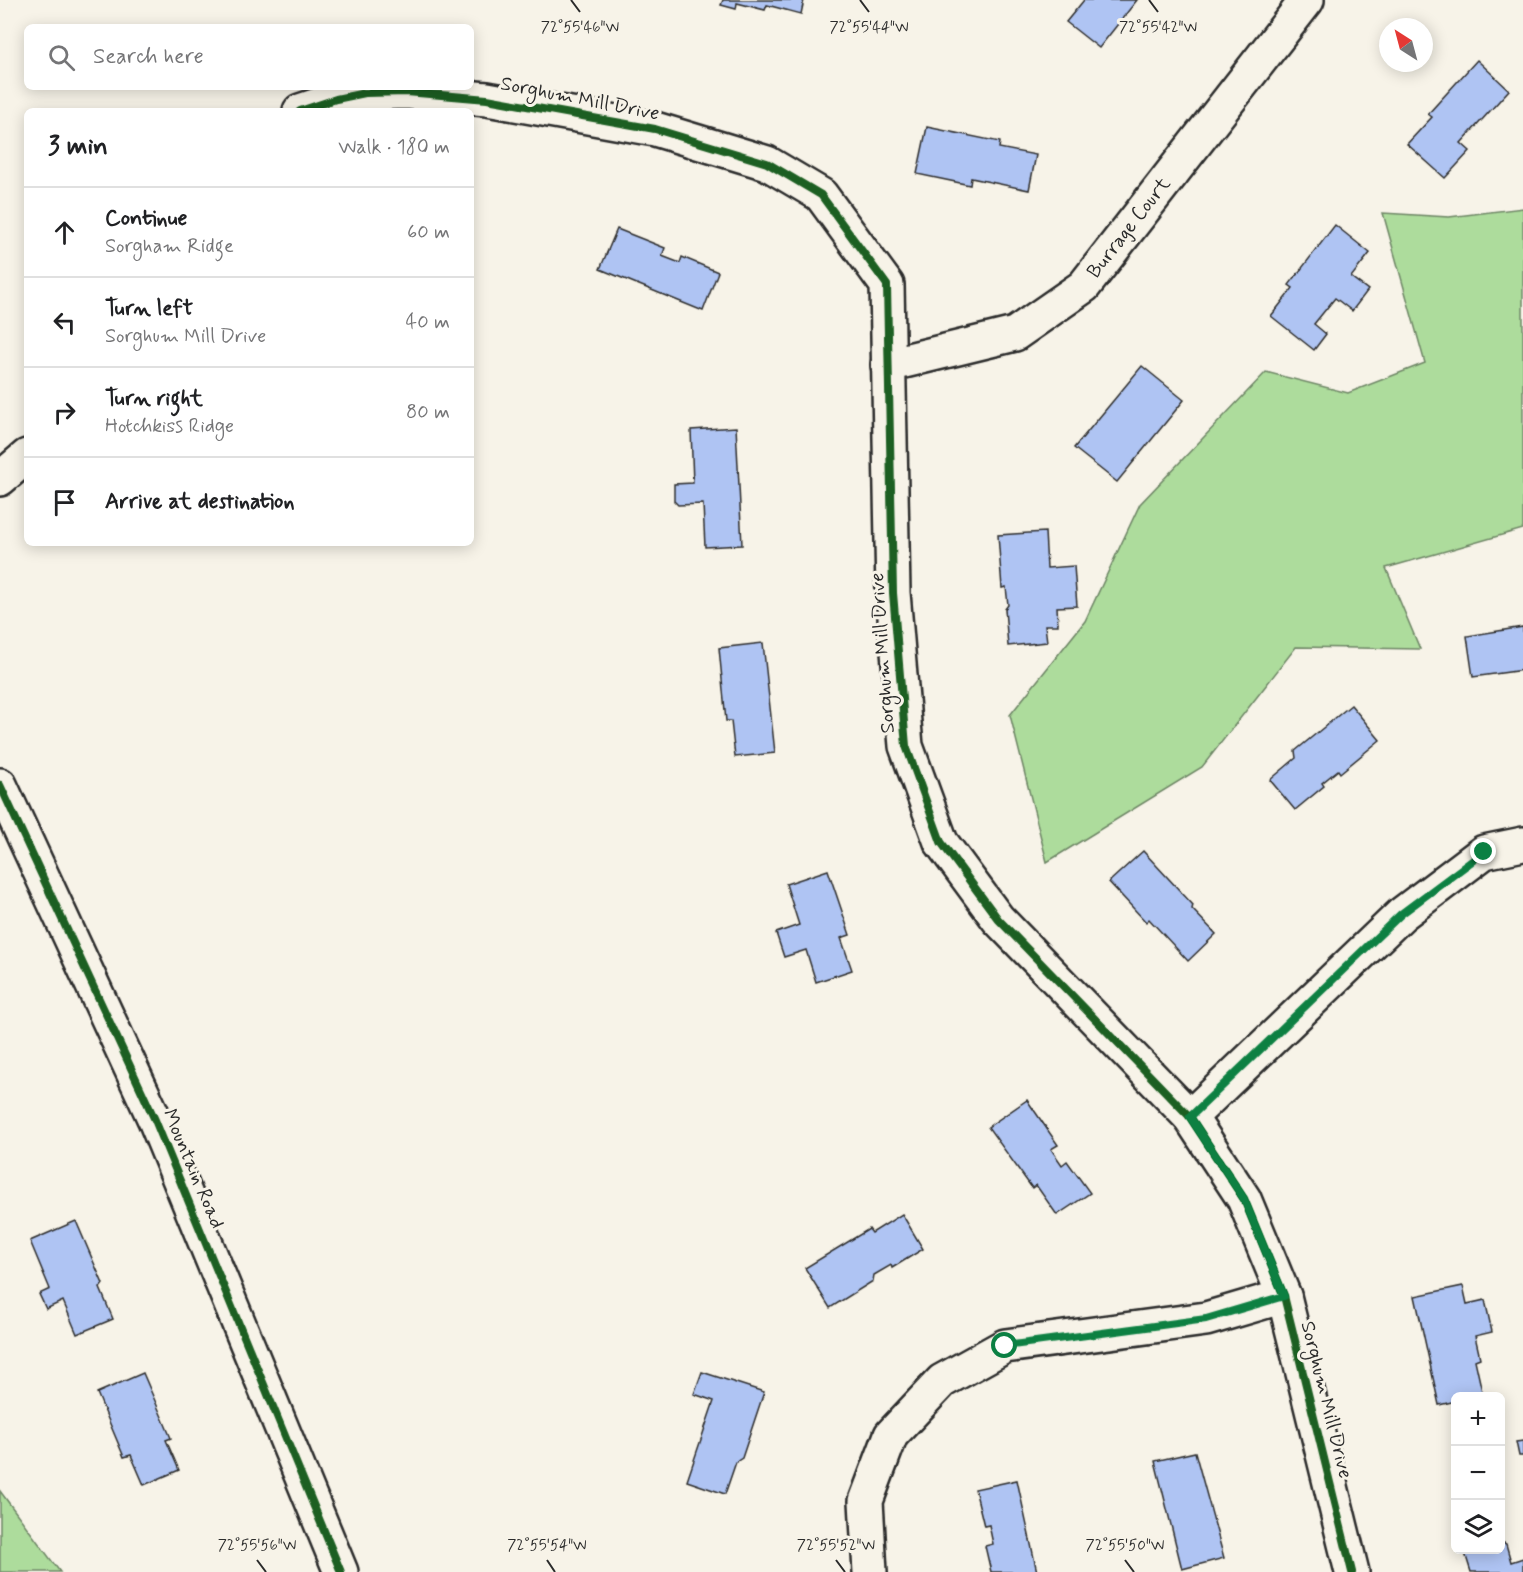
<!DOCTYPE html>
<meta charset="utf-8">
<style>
:root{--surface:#fff;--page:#f6f6f6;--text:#202124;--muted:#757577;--line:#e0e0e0}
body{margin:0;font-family:Mynerve,sans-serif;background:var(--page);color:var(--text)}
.controls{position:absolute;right:18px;bottom:18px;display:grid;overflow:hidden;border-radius:9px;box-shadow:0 3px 15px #0003}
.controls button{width:54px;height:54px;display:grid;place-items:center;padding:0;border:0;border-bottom:2px solid var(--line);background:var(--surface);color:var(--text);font:30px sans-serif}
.compass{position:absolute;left:1379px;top:18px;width:54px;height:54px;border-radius:50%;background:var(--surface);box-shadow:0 3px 15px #0003;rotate:324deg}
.stop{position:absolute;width:18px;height:18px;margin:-14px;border:4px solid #0b8043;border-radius:50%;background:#fff}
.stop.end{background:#0b8043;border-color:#fff;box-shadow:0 2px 6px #0008}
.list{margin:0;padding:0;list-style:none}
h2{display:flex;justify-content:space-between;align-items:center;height:78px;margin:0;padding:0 24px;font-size:26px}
h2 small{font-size:20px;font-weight:400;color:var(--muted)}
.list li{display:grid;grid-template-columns:39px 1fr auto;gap:18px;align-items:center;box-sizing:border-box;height:90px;padding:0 24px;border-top:2px solid var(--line)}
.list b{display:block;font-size:22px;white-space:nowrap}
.list p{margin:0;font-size:20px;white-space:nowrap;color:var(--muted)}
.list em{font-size:20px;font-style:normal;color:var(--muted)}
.icon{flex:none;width:33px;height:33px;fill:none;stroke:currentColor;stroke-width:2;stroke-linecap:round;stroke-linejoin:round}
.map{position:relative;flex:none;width:1523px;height:1572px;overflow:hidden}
.search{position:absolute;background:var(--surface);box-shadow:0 3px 15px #0003;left:24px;top:24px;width:450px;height:66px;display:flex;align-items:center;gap:15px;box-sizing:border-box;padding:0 21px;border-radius:9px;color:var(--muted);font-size:22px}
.panel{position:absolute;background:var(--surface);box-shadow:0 3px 15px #0003;left:24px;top:108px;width:450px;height:438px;border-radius:9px}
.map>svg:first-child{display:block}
</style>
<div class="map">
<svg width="1523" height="1572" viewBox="0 0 1523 1572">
<rect width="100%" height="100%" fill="#f7f3e8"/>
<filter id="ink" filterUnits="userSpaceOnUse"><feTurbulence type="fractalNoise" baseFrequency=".0167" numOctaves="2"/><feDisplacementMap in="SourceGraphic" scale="12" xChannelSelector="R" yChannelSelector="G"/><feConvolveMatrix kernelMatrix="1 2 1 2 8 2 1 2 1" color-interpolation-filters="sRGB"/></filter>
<g filter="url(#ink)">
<g fill="#addc9c" stroke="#6c8464" stroke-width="1.5">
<polygon points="1523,208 1523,529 1386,568 1420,649 1296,647 1202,767 1047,862 1010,715 1085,621 1140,504 1266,372 1348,393 1425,363 1383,213 1449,217"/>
<polygon points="0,1491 60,1572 0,1572"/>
</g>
<g fill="#afc4f3" stroke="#2b2b2b" stroke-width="1.5">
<polygon points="723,0 804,0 801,14 767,5 765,10 737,3 736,9 721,5"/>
<polygon points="1084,0 1137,0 1099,48 1066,22"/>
<polygon points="1477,60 1509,90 1461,143 1470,151 1445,178 1407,144 1432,117 1428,114"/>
<polygon points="927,127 1000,142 999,148 1036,155 1029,190 971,178 970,185 917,174"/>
<polygon points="1335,225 1370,253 1351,277 1368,290 1352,311 1335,298 1314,324 1326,334 1314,350 1271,316 1293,288 1289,285"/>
<polygon points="617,229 665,248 662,256 680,263 682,257 718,272 703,311 600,269"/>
<polygon points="1142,366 1184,400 1117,482 1074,448"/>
<polygon points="736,427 742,545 705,547 703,504 678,505 674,501 674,484 693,483 691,430"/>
<polygon points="1045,532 1047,568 1074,566 1077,606 1057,607 1058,625 1045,625 1047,642 1008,646 1005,609 1008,605 1006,587 1002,588 998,535"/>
<polygon points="1523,627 1523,670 1473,677 1467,636"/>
<polygon points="763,643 775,753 735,757 731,721 726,721 719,648"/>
<polygon points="1351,705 1380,740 1340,773 1338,770 1322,783 1324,786 1295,810 1270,780 1296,758 1295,751"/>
<polygon points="1143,851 1193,905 1192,909 1216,934 1188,961 1149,919 1146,922 1109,882"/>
<polygon points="828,870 850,935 841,938 852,970 816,982 806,950 784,957 776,933 799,925 786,884"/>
<polygon points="1027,1100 1058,1145 1051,1149 1062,1165 1067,1161 1090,1193 1057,1215 1036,1185 1032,1188 988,1127"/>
<polygon points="902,1214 923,1249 892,1268 891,1265 874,1275 873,1281 830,1308 805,1268 869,1229 872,1233"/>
<polygon points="76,1221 103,1284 100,1288 113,1319 77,1334 63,1301 46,1309 39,1294 50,1289 30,1241"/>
<polygon points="1463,1286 1467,1304 1485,1300 1492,1332 1475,1336 1480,1358 1475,1360 1483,1396 1456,1396 1456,1401 1439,1405 1415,1296"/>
<polygon points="702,1372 764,1392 742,1458 736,1462 725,1494 687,1481 714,1401 694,1394"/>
<polygon points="143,1373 171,1438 166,1440 179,1470 144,1485 131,1455 124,1457 97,1393"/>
<polygon points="1523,1441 1523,1456 1519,1456 1516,1442"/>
<polygon points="1195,1452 1224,1558 1182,1569 1155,1461"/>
<polygon points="1017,1480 1037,1572 991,1572 985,1546 993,1544 989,1525 984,1526 975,1489"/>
<polygon points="1500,1536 1502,1542 1506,1544 1511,1562 1523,1558 1523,1572 1471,1572 1464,1550 1500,1550"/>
</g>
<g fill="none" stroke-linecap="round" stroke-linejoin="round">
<defs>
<g id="street">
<polyline points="300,111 336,99 365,93 407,92 487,99 655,129 767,163 821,195 887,285 893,593 906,746 941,842 998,919 1190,1117 1244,1199 1284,1296 1352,1572"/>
<polyline points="888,365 1015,334 1084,286 1307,0"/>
<polyline points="0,479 27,456"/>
<polyline points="1190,1117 1402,914 1484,852 1523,844"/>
<polyline points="870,1572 866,1501 891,1435 942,1381 1005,1346 1206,1319 1284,1296"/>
</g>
<polyline id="secondary" points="0,785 155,1120 341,1572"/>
</defs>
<use href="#street" stroke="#2b2b2b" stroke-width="38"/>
<use href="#secondary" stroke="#2b2b2b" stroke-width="38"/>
<use href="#street" stroke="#f7f3e8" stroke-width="33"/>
<use href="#secondary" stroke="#f7f3e8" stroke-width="33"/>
<defs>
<g id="cycleway">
<polyline points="300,111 336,99 365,93 407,92 487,99 655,129 767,163 821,195 887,285 893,593 906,746 941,842 998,919 1190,1117 1244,1199 1284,1296 1352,1572"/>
<polyline points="0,785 155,1120 341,1572"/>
</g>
</defs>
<use href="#cycleway" stroke="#f7f3e8" stroke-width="11"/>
<use href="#cycleway" stroke="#1b5e20" stroke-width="8"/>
</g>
</g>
<g fill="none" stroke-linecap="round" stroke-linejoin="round" filter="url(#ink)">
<polyline stroke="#0b8043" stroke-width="8" points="1005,1346 1206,1319 1284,1296 1244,1199 1190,1117 1401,914 1484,852"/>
</g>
<path fill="none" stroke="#2b2b2b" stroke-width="2" d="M571,0L580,12M860,0L869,12M1149,0L1158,12M257,1560L266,1572M547,1560L555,1572M836,1560L845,1572M1125,1560L1134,1572"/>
<g text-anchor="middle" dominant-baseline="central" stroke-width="6" stroke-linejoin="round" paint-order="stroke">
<g font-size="20" fill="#2b2b2b" stroke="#f7f3e8">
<text transform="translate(580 99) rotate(11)">Sorghum Mill Drive</text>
<text transform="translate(1129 228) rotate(-52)">Burrage Court</text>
<text transform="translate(883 653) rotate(-94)">Sorghum Mill Drive</text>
<text transform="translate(193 1169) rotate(67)">Mountain Road</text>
<text transform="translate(1326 1400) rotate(76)">Sorghum Mill Drive</text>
</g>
</g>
<g font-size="15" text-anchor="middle" fill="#2b2b2b" stroke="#f7f3e8" stroke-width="6" stroke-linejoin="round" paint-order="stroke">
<text x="580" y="32">72°55'46"W</text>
<text x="869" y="32">72°55'44"W</text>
<text x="1158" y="32">72°55'42"W</text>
<text x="257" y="1550">72°55'56"W</text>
<text x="547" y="1550">72°55'54"W</text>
<text x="836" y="1550">72°55'52"W</text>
<text x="1125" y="1550">72°55'50"W</text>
</g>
</svg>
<div class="controls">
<button>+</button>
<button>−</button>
<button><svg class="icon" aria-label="layers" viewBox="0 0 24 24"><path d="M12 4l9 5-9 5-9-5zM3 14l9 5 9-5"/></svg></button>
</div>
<svg class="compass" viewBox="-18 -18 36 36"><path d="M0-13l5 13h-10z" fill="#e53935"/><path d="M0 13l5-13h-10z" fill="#757577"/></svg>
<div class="stop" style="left:1005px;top:1346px"></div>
<div class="stop end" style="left:1484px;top:852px"></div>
<div class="search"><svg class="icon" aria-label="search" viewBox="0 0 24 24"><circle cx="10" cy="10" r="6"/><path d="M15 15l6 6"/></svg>Search here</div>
<section class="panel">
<h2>3 min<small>Walk · 180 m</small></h2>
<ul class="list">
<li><svg class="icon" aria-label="ahead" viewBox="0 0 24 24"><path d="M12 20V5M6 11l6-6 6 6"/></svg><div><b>Continue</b><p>Sorgham Ridge</p></div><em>60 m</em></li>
<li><svg class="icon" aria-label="left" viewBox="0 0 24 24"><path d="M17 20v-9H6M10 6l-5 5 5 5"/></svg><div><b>Turn left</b><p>Sorghum Mill Drive</p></div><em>40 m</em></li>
<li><svg class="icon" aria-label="right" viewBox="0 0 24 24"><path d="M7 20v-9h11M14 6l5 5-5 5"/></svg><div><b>Turn right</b><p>Hotchkiss Ridge</p></div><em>80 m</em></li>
<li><svg class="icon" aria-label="arrive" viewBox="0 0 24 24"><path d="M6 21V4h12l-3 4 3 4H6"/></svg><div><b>Arrive at destination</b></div></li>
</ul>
</section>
</div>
